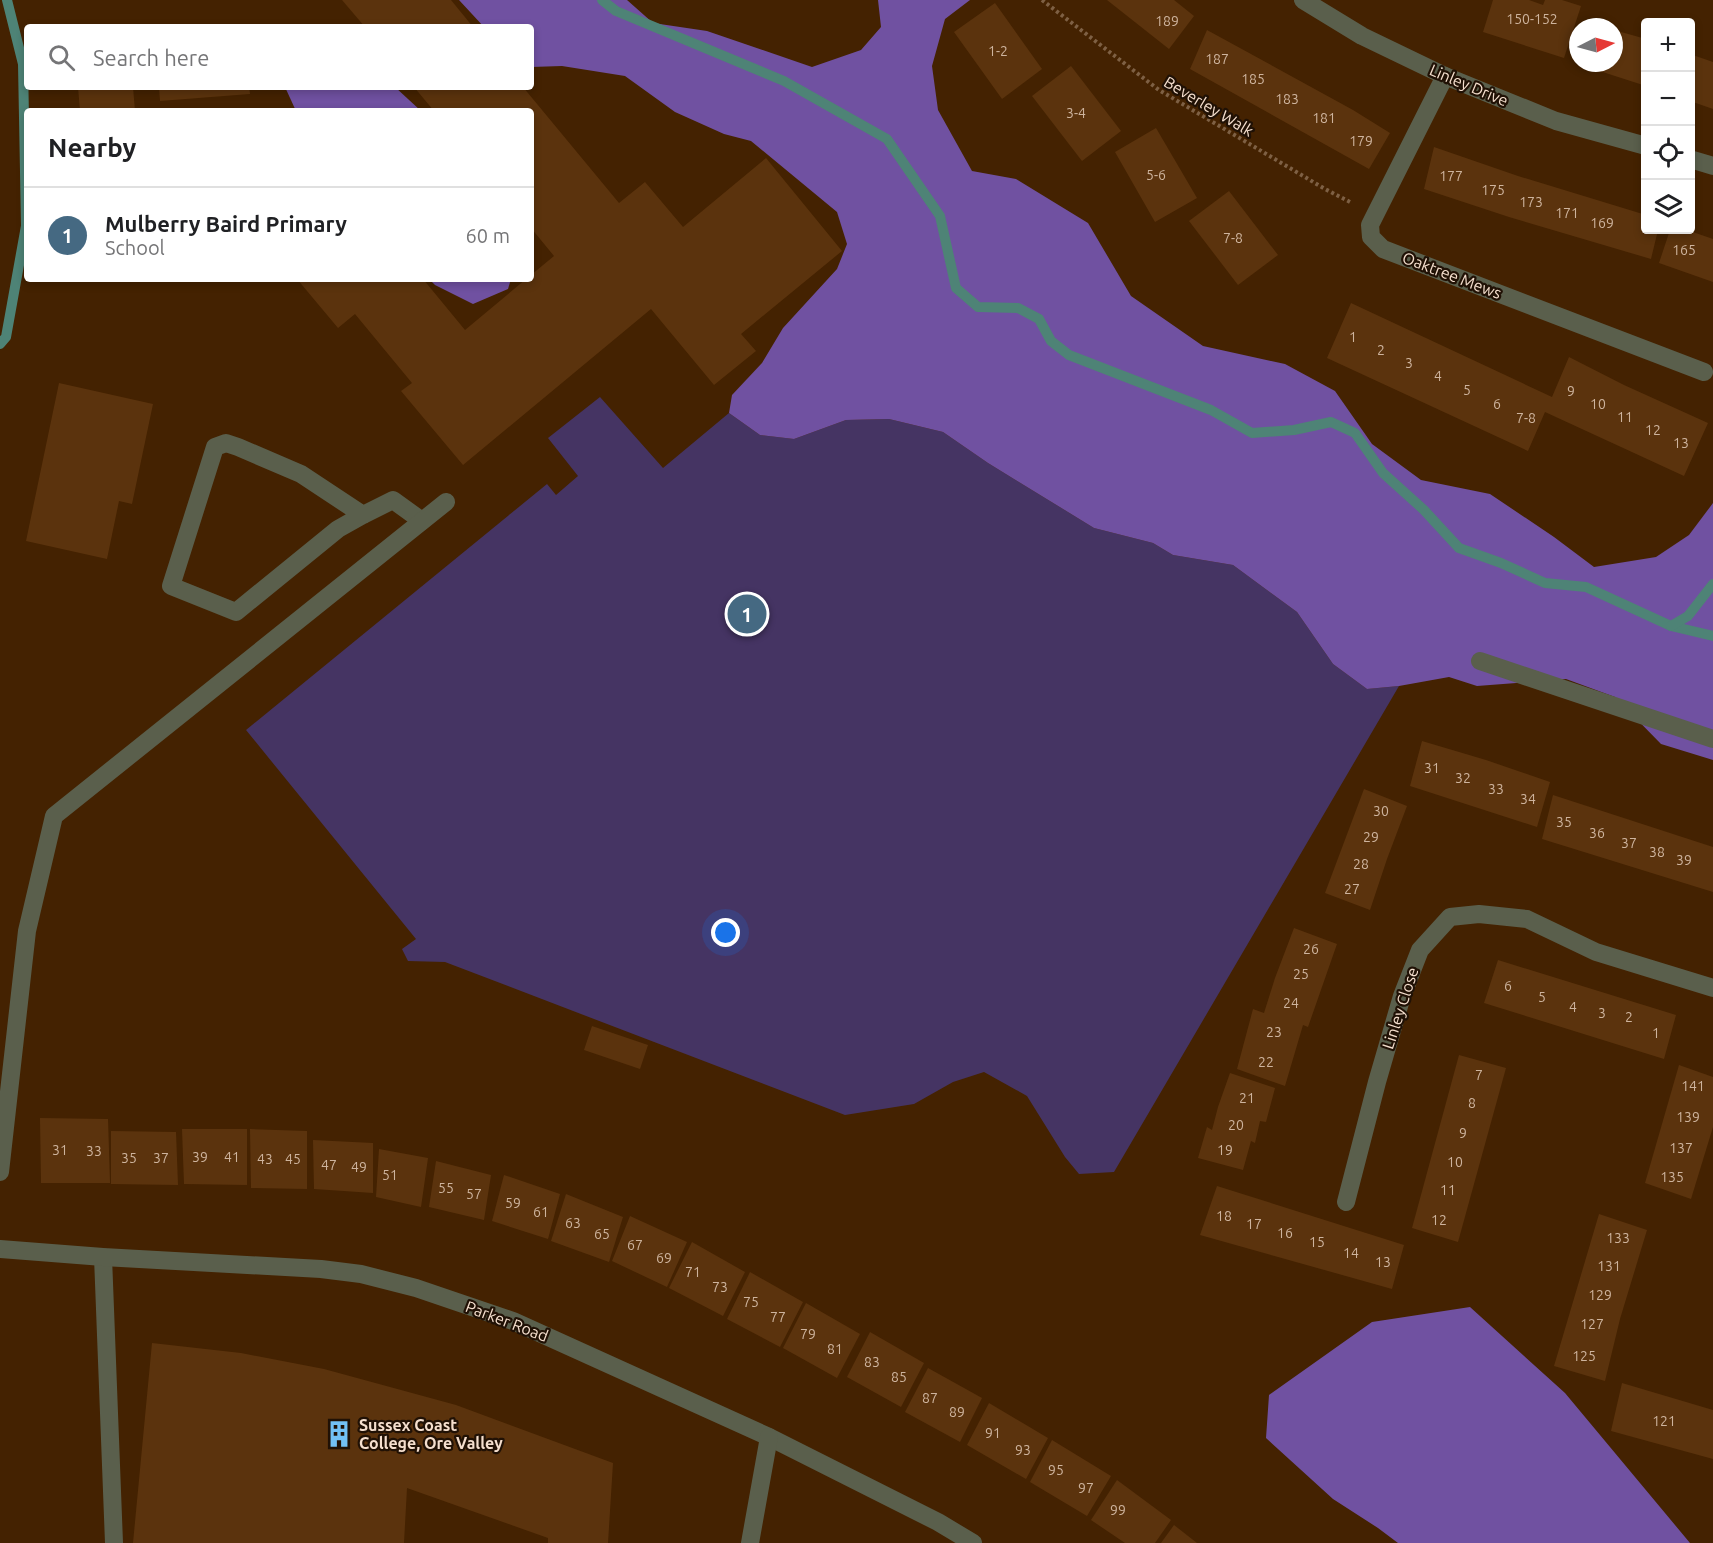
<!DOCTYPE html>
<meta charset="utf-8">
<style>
:root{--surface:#fff;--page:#f2f2f2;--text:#202124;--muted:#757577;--line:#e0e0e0;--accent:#456982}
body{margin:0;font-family:Ubuntu,sans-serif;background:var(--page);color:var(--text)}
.controls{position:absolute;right:18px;top:18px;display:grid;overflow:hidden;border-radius:6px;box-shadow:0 3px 9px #0003}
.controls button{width:54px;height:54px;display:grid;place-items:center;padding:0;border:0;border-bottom:2px solid var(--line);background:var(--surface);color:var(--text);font:30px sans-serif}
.compass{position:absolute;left:1569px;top:18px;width:54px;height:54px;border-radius:50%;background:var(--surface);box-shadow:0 3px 9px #0003;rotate:84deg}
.you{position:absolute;left:726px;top:933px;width:21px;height:21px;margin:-15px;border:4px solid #fff;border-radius:50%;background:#1a73e8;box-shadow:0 0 0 9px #1a73e833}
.badge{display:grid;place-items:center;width:39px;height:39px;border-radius:50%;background:var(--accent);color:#fff;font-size:20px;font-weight:700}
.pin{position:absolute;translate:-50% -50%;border:3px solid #fff;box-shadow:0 2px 6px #0006}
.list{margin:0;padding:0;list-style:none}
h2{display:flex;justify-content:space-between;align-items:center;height:78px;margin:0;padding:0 24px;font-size:26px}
h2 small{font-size:20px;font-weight:400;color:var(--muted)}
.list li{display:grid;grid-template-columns:39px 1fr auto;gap:18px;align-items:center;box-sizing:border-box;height:96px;padding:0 24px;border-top:2px solid var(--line)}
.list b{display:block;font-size:22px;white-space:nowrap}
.list p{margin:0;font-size:20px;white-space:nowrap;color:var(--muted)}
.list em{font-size:20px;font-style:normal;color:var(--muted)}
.icon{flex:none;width:33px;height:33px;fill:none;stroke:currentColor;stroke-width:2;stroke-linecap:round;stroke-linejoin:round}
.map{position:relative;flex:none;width:1713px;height:1543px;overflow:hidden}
.search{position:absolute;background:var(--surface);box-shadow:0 3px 9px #0003;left:24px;top:24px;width:510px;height:66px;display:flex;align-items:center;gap:15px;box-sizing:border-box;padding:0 21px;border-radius:6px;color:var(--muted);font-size:22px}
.panel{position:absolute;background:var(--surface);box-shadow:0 3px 9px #0003;left:24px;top:108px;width:510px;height:174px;border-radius:6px}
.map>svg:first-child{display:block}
</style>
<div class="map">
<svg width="1713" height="1543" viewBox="0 0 1713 1543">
<rect width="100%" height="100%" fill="#442201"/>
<polygon fill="#453463" points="600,397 663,468 729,413 760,435 794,439 846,420 889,419 943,432 988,463 1094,528 1153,543 1173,555 1233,565 1297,612 1333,664 1367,689 1399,686 1114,1172 1079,1174 1065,1157 1027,1096 984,1072 953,1082 914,1104 845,1115 445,962 408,961 402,949 416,939 246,730 547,484 556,495 578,476 548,438"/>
<g fill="#7051a1">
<polygon points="459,0 627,0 653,23 707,31 812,67 861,50 881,27 878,0 970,0 945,19 932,66 938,110 972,171 1016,179 1088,223 1131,296 1203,346 1285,364 1335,391 1372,444 1421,480 1490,494 1554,537 1594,567 1656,557 1689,535 1713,503 1713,760 1661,744 1615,697 1566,679 1477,686 1449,677 1399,686 1367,689 1333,664 1297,612 1233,565 1173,555 1153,543 1094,528 988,463 943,432 889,419 846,420 794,439 760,435 729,413 732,395 762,363 783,328 837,269 847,244 837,212 751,141 724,134 675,112 625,76 562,66 531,67 531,27 484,27"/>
<polygon points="285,87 395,87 421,111 296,111"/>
<polygon points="429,279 511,279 508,289 473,304 435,285"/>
<polygon points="1470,1307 1565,1393 1690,1543 1398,1543 1378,1528 1333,1499 1266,1438 1269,1395 1372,1322"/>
</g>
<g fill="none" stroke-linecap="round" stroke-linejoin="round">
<g stroke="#4e8376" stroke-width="10">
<polyline points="602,0 616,11 784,81 887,139 940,216 956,288 978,307 1018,308 1039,319 1051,341 1069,355 1211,410 1252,433 1294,430 1331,422 1355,433 1383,473 1424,510 1459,548 1501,563 1545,583 1586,587 1671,626 1713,636"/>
<polyline points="0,344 6,337 26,226 23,64 7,0"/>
<polyline points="1671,626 1688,616 1713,584"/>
</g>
</g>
<g fill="#5b330d">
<polygon points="342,0 451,0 473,27 365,27"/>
<polygon points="1107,0 1174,0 1194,16 1169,49"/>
<polygon points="1493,0 1529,0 1543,5 1545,0 1562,0 1581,6 1564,58 1483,32"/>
<polygon points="995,3 1042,69 1002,99 954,32"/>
<polygon points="1207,30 1353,110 1390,133 1369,169 1190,69"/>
<polygon points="1614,30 1646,39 1646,86 1581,65 1582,63 1614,63"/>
<polygon points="1690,54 1713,62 1713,109 1690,101"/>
<polygon points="1071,66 1121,131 1082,161 1032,96"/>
<polygon points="78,87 133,87 135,111 80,111"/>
<polygon points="159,87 249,87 250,94 160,101"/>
<polygon points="414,87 523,87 619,203 645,182 683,227 766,158 842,251 741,334 756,351 714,385 651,309 463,465 401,391 412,383 355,314 338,328 297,279 423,279 465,330 526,279 531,279 531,275 554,256 531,228 531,111 434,111"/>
<polygon points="1156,128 1197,198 1155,222 1115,152"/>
<polygon points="1434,147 1518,176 1646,215 1646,230 1658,230 1651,259 1509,217 1424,189"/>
<polygon points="1229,191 1278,255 1238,285 1189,221"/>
<polygon points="1670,230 1687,230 1713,239 1713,282 1659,263"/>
<polygon points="1351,303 1552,397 1569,357 1624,385 1708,423 1684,476 1545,412 1528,451 1327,358"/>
<polygon points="59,383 153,404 132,504 119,501 107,559 26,541"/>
<polygon points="1422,741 1486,760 1550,782 1537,827 1410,786"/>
<polygon points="1364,789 1407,806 1387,859 1370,910 1325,893"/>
<polygon points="1553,795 1713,847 1713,892 1542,839"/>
<polygon points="1294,928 1337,944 1308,1027 1303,1025 1285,1086 1237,1069 1253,1009 1264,1013 1275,978"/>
<polygon points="1498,960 1676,1015 1664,1059 1484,1003"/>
<polygon points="592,1026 648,1045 640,1069 584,1050"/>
<polygon points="1459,1055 1506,1068 1458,1242 1412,1228"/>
<polygon points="1679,1065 1713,1077 1713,1127 1691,1199 1645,1183"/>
<polygon points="1230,1073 1275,1088 1266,1122 1260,1121 1255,1143 1251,1141 1243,1170 1198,1158 1207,1127 1212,1130 1218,1107"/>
<polygon points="40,1118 108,1119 110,1183 41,1183"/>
<polygon points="182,1129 247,1129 247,1185 184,1184"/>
<polygon points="250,1129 307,1131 307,1189 251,1188"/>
<polygon points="111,1131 176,1132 178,1185 111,1184"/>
<polygon points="313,1140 373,1143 373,1193 314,1189"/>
<polygon points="379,1149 428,1158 421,1207 376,1197"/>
<polygon points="436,1161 491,1175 484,1220 429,1207"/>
<polygon points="504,1175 560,1194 548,1239 492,1221"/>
<polygon points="1217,1186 1404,1245 1392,1289 1200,1235"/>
<polygon points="566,1194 623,1217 609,1262 551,1241"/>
<polygon points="1599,1214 1647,1230 1620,1319 1605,1381 1554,1366"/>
<polygon points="630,1216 687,1242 667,1287 612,1261"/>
<polygon points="692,1242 745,1272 723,1316 669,1288"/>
<polygon points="750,1272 803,1302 780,1347 727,1319"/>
<polygon points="806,1303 860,1334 837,1378 783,1348"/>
<polygon points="870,1332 924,1363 901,1407 847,1377"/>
<polygon points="152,1343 241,1353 324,1369 456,1405 613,1463 608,1543 548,1543 548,1538 407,1488 404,1543 133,1543"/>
<polygon points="928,1368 982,1398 960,1442 905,1412"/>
<polygon points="1622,1383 1713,1410 1713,1459 1611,1431"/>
<polygon points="989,1403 1048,1438 1026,1479 967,1445"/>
<polygon points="1052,1440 1111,1476 1087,1516 1030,1482"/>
<polygon points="1117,1480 1171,1520 1155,1543 1125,1543 1091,1520"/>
<polygon points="1174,1525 1197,1543 1161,1543"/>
</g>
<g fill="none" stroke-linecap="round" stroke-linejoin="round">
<polyline stroke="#7e6044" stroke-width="4" stroke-dasharray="3 3" stroke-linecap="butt" points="1042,0 1159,90 1325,189 1350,202"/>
<g stroke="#5a5f4c" stroke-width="18">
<polyline points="363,515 301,474 238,447 226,443 215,447 171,586 236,612 338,529 363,515 393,500 422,521"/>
<polyline points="1480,661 1713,739"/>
<polyline points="0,1172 27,931 54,816 446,502"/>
<polyline points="103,1257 114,1543"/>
</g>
<g stroke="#5a5f4c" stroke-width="18">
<polyline points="1303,0 1362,36 1445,76 1556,121 1646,146"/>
<polyline points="1445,76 1375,215 1370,225 1371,237 1383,249 1704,372"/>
<polyline points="1690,159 1713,166"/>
<polyline points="1346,1202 1377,1082 1402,996 1420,950 1450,917 1479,914 1527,919 1596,952 1713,988"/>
<polyline points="0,1249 103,1257 321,1269 361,1274 416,1288 513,1321 769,1437 938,1522 973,1543"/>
<polyline points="750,1543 769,1437"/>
</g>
</g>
<defs>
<symbol id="building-bare" viewBox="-9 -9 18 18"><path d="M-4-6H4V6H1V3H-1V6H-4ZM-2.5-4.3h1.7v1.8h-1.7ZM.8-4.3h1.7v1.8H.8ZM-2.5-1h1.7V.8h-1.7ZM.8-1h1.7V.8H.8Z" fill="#72c1f5" stroke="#201105" stroke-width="2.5" paint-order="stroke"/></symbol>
</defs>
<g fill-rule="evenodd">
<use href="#building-bare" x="320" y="1415" width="38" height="38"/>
</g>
<g text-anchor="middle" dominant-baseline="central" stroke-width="4.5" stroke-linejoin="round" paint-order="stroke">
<g font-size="14" fill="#ceb49e">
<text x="1532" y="19">150-152</text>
<text x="1167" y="21">189</text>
<text x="998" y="51">1-2</text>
<text x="1217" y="59">187</text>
<text x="1253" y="79">185</text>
<text x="1287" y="99">183</text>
<text x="1076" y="113">3-4</text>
<text x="1324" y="118">181</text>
<text x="1361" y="141">179</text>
<text x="1156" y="175">5-6</text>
<text x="1451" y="176">177</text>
<text x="1493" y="190">175</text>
<text x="1531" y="202">173</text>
<text x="1567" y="213">171</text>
<text x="1602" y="223">169</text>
<text x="1233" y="238">7-8</text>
<text x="1684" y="250">165</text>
<text x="1353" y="337">1</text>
<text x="1381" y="350">2</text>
<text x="1409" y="363">3</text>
<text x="1438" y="376">4</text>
<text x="1467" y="390">5</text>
<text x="1571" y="391">9</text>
<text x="1497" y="404">6</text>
<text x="1598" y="404">10</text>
<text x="1625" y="417">11</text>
<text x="1526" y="418">7-8</text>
<text x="1653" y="430">12</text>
<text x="1681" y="443">13</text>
<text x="1432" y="768">31</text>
<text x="1463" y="778">32</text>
<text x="1496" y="789">33</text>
<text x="1528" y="799">34</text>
<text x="1381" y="811">30</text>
<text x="1564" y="822">35</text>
<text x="1597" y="833">36</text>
<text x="1371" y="837">29</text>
<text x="1629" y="843">37</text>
<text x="1657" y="852">38</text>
<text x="1684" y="860">39</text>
<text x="1361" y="864">28</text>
<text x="1352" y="889">27</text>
<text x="1311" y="949">26</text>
<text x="1301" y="974">25</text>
<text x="1508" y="986">6</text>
<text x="1542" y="997">5</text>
<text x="1291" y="1003">24</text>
<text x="1573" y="1007">4</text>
<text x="1602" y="1013">3</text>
<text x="1629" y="1017">2</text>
<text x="1274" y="1032">23</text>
<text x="1656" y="1033">1</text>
<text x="1266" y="1062">22</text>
<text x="1479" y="1075">7</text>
<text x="1693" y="1086">141</text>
<text x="1247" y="1098">21</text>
<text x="1472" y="1103">8</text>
<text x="1688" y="1117">139</text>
<text x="1236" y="1125">20</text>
<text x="1463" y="1133">9</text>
<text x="1681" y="1148">137</text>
<text x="60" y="1150">31</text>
<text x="1225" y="1150">19</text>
<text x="94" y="1151">33</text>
<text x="200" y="1157">39</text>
<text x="232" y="1157">41</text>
<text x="129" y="1158">35</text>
<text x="161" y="1158">37</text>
<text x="265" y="1159">43</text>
<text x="293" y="1159">45</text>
<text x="1455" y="1162">10</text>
<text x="329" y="1165">47</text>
<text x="359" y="1167">49</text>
<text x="390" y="1175">51</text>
<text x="1672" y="1177">135</text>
<text x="446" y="1188">55</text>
<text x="1448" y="1190">11</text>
<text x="474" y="1194">57</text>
<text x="513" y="1203">59</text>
<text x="541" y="1212">61</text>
<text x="1224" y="1216">18</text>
<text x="1439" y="1220">12</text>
<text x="573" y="1223">63</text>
<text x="1254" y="1224">17</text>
<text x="1285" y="1233">16</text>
<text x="602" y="1234">65</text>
<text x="1618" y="1238">133</text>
<text x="1317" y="1242">15</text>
<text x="635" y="1245">67</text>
<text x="1351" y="1253">14</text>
<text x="664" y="1258">69</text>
<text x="1383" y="1262">13</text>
<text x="1609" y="1266">131</text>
<text x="693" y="1272">71</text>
<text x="720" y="1287">73</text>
<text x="1600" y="1295">129</text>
<text x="751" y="1302">75</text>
<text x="778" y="1317">77</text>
<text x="1592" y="1324">127</text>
<text x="808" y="1334">79</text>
<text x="835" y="1349">81</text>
<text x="1584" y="1356">125</text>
<text x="872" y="1362">83</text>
<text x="899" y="1377">85</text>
<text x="930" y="1398">87</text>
<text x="957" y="1412">89</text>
<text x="1664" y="1421">121</text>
<text x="993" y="1433">91</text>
<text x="1023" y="1450">93</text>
<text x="1056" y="1470">95</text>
<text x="1086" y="1488">97</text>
<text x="1118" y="1510">99</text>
</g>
<g font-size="16" fill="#f5dfce" stroke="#201105">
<text transform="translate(1469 85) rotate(23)">Linley Drive</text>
<text transform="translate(1209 106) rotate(31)">Beverley Walk</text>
<text transform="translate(1452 275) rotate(21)">Oaktree Mews</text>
<text transform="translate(1400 1008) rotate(-72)">Linley Close</text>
<text transform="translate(507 1321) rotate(21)">Parker Road</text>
</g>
<g font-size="16" font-weight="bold" fill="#f5dfce" stroke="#201105" text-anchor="start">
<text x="359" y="1425">Sussex Coast<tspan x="359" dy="18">College, Ore Valley</tspan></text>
</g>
</g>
</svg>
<div class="controls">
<button>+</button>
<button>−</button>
<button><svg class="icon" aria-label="locate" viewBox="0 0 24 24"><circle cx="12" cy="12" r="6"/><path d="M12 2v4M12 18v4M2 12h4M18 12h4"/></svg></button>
<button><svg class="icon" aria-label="layers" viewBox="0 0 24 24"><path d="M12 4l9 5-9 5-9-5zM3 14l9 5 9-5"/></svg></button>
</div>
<svg class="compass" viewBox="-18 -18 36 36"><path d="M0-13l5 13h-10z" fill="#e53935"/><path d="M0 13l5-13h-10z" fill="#757577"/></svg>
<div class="you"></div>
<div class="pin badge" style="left:747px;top:614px">1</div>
<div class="search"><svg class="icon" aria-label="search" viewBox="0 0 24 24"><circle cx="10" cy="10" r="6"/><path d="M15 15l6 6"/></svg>Search here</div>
<section class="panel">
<h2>Nearby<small></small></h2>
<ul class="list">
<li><span class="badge">1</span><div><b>Mulberry Baird Primary</b><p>School</p></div><em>60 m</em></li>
</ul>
</section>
</div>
